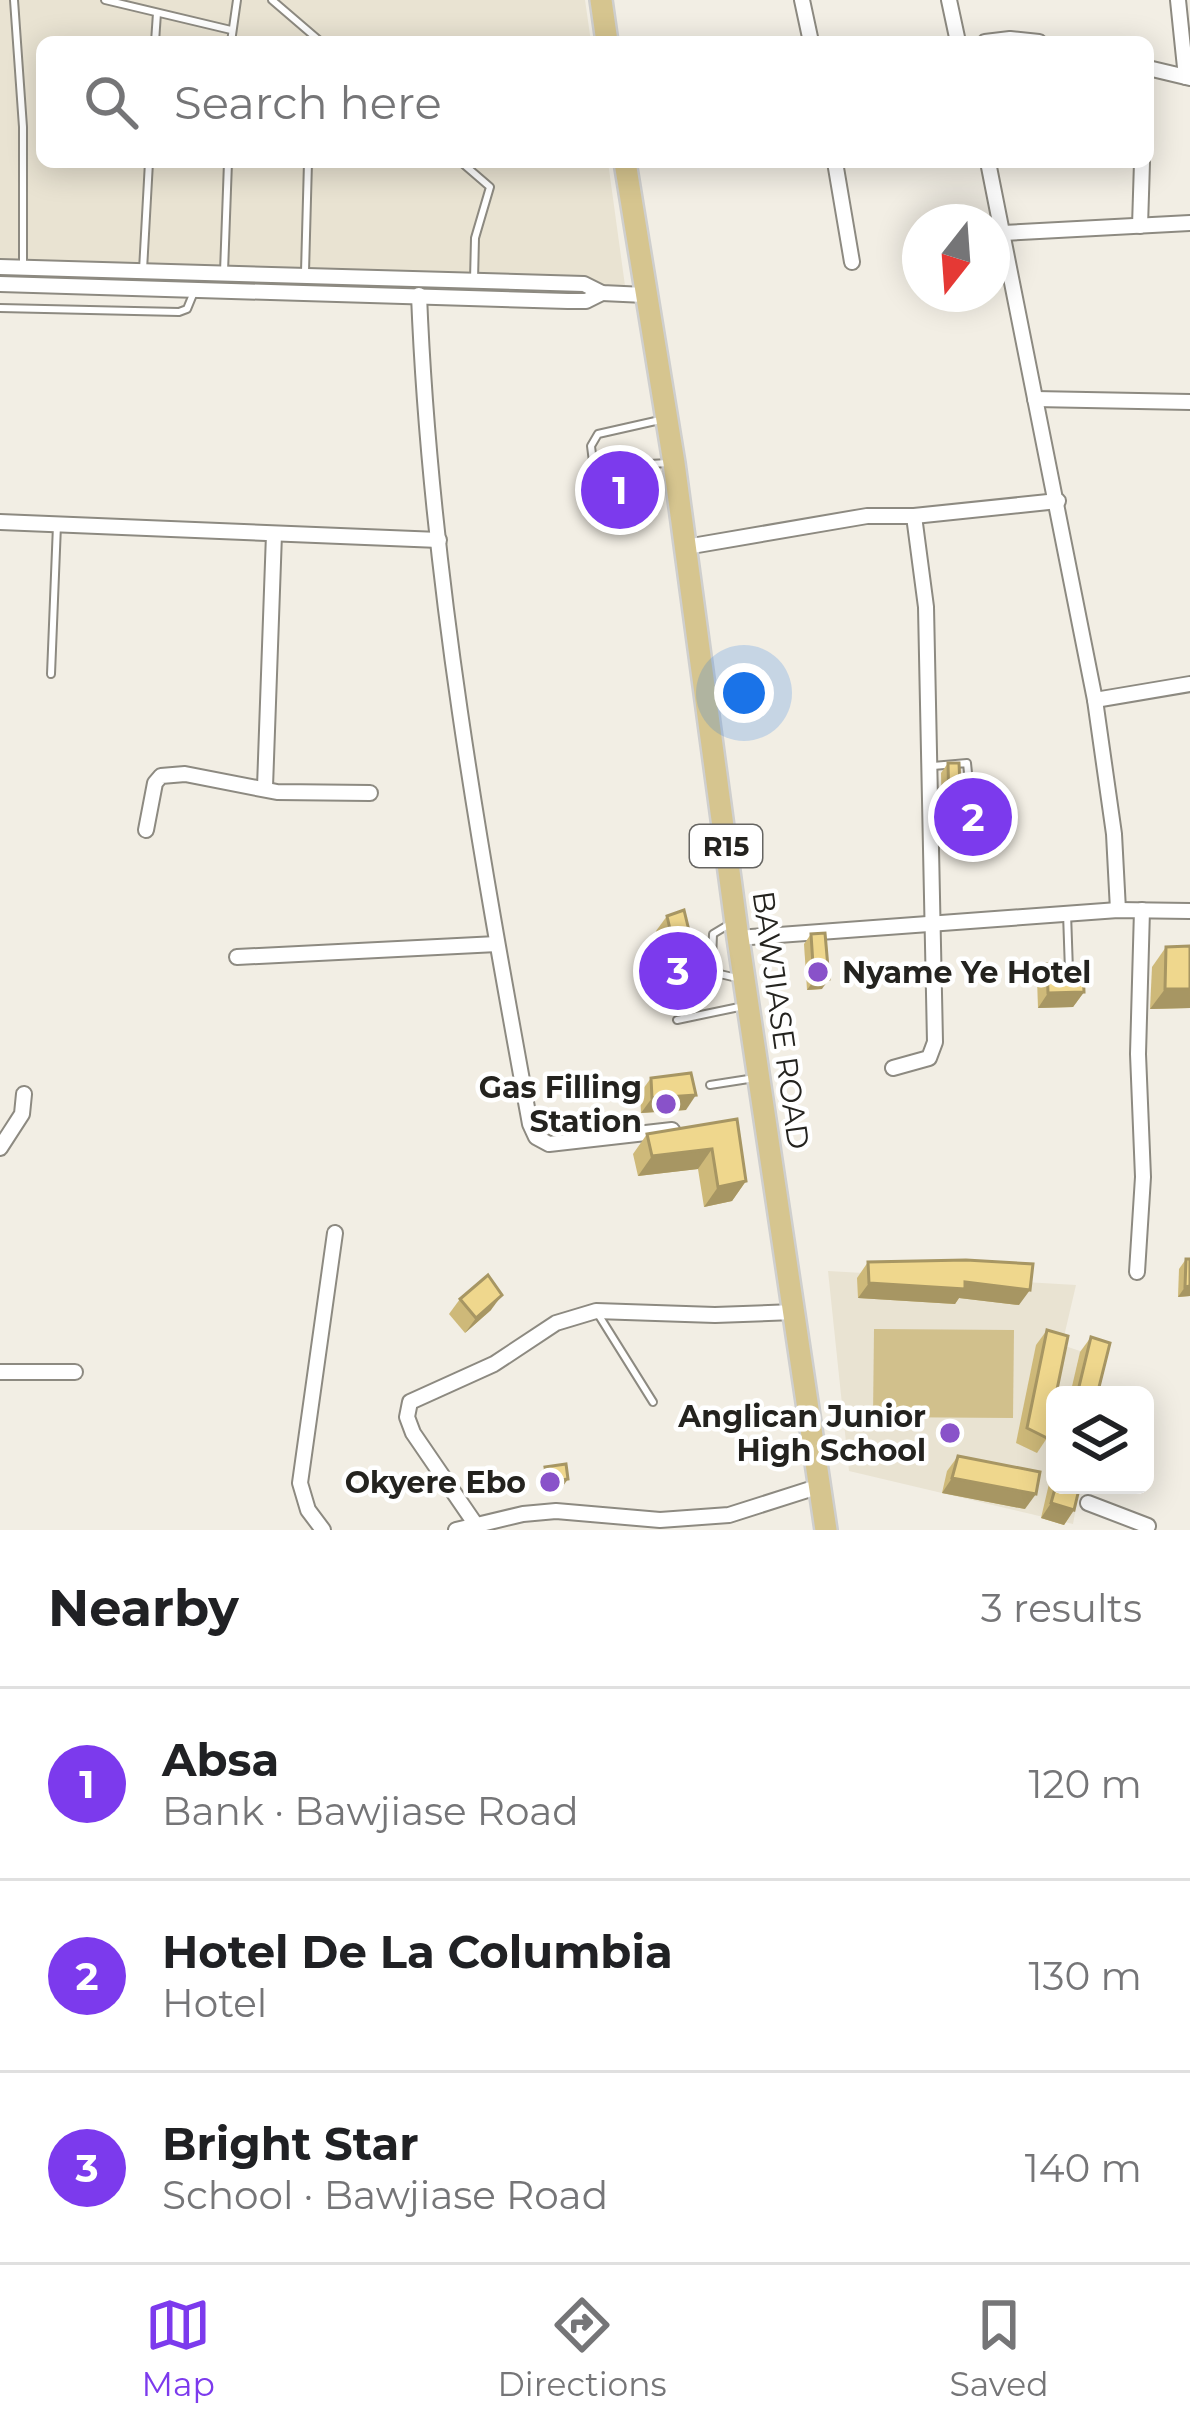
<!DOCTYPE html>
<meta charset="utf-8">
<style>
:root{--surface:#fff;--page:#f2f2f2;--text:#202124;--muted:#757577;--line:#e0e0e0;--accent:#7c3aed}
body{margin:0;font-family:Montserrat,sans-serif;background:var(--page);color:var(--text)}
.controls{position:absolute;right:36px;bottom:36px;display:grid;overflow:hidden;border-radius:18px;box-shadow:0 6px 30px #0003}
.controls button{width:108px;height:108px;display:grid;place-items:center;padding:0;border:0;border-bottom:3px solid var(--line);background:var(--surface);color:var(--text);font:60px sans-serif}
.compass{position:absolute;left:902px;top:204px;width:108px;height:108px;border-radius:50%;background:var(--surface);box-shadow:0 6px 30px #0003;rotate:197deg}
.you{position:absolute;left:744px;top:693px;width:42px;height:42px;margin:-30px;border:9px solid #fff;border-radius:50%;background:#1a73e8;box-shadow:0 0 0 18px #1a73e833}
.badge{display:grid;place-items:center;width:78px;height:78px;border-radius:50%;background:var(--accent);color:#fff;font-size:39px;font-weight:700}
.pin{position:absolute;translate:-50% -50%;border:6px solid #fff;box-shadow:0 3px 12px #0006}
.list{margin:0;padding:0;list-style:none}
h2{display:flex;justify-content:space-between;align-items:center;height:156px;margin:0;padding:0 48px;font-size:51px}
h2 small{font-size:39px;font-weight:400;color:var(--muted)}
.list li{display:grid;grid-template-columns:78px 1fr auto;gap:36px;align-items:center;box-sizing:border-box;height:192px;padding:0 48px;border-top:3px solid var(--line)}
.list b{display:block;font-size:45px;white-space:nowrap}
.list p{margin:0;font-size:39px;white-space:nowrap;color:var(--muted)}
.list em{font-size:39px;font-style:normal;color:var(--muted)}
.icon{flex:none;width:66px;height:66px;fill:none;stroke:currentColor;stroke-width:2;stroke-linecap:round;stroke-linejoin:round}
.map{position:relative;flex:none;width:1190px;height:1530px;overflow:hidden}
.search{position:absolute;background:var(--surface);box-shadow:0 6px 30px #0003;left:36px;right:36px;top:36px;height:132px;display:flex;align-items:center;gap:30px;box-sizing:border-box;padding:0 42px;border-radius:18px;color:var(--muted);font-size:45px}
.sheet{height:732px;background:var(--surface)}
nav{display:flex;justify-content:space-around;align-items:center;box-sizing:border-box;height:168px;border-top:3px solid var(--line);background:var(--surface);font-size:33px;color:var(--muted)}
nav a{display:grid;justify-items:center;gap:6px}
nav .on{color:var(--accent)}
.map>svg:first-child{display:block}
</style>
<div class="map">
<svg width="1190" height="1530" viewBox="0 0 1190 1530">
<rect width="100%" height="100%" fill="#f2eee4"/>
<g fill="#e9e3d2">
<polygon points="0,0 585,0 591,42 42,42 42,162 608,162 626,293 0,271"/>
<polygon points="828,1271 1076,1285 1062,1345 1104,1359 1097,1395 1055,1395 1055,1485 1080,1485 1073,1524 849,1471"/>
</g>
<polygon fill="#d1c08c" points="874,1329 1014,1330 1013,1418 873,1417"/>
<g fill="none" stroke-linecap="round" stroke-linejoin="round">
<defs>
<g id="service">
<polyline points="14,0 23,127 23,266"/>
<polyline points="105,0 231,30"/>
<polyline points="272,0 321,42"/>
<polyline points="155,42 157,13"/>
<polyline points="231,42 237,0"/>
<polyline points="461,162 490,187 475,238 474,280"/>
<polyline points="143,270 149,162"/>
<polyline points="224,272 228,162"/>
<polyline points="305,272 308,162"/>
<polyline points="0,308 179,312 187,309 194,292"/>
<polyline points="660,420 598,434 591,446 593,462 604,466 670,463"/>
<polyline points="51,674 57,525"/>
<polyline points="933,766 967,763 971,803"/>
<polyline points="1067,913 1069,971"/>
<polyline points="728,925 713,934 712,961 720,974 741,979"/>
<polyline points="677,1020 744,1006"/>
<polyline points="710,1085 755,1078"/>
<polyline points="598,1314 653,1402"/>
</g>
<g id="minor">
<polyline points="802,0 811,42"/>
<polyline points="949,0 958,42"/>
<polyline points="1178,0 1186,77"/>
<polyline points="985,42 1010,39 1039,42"/>
<polyline points="1148,68 1190,78"/>
<polyline points="835,162 852,262"/>
<polyline points="988,162 1095,700 1114,834 1118,910"/>
<polyline points="1140,226 1142,162"/>
<polyline points="1003,233 1190,223"/>
<polyline points="0,267 584,284 602,293 645,295"/>
<polyline points="0,284 568,301 586,301 602,293"/>
<path d="M419,295C430,574 480,850 530,1124L536,1137L549,1144L672,1130"/>
<polyline points="1035,399 1190,402"/>
<polyline points="0,522 439,540"/>
<polyline points="686,547 867,516 914,516 1058,501"/>
<polyline points="1095,700 1190,684"/>
<polyline points="265,787 274,534"/>
<polyline points="146,830 155,783 161,776 185,774 277,792 370,793"/>
<polyline points="738,938 1118,910 1190,911"/>
<polyline points="237,957 497,944"/>
<polyline points="893,1068 929,1058 935,1042 926,607 914,516"/>
<polyline points="0,1148 22,1114 24,1094"/>
<polyline points="1137,1272 1143,1177 1138,1054 1142,910"/>
<polyline points="0,1372 75,1372"/>
<polyline points="1088,1503 1148,1526"/>
<polyline points="476,1525 413,1433 407,1417 410,1402 494,1364 556,1323 596,1311 715,1315 794,1312"/>
<polyline points="323,1530 308,1510 300,1483 335,1233"/>
<polyline points="456,1530 523,1514 556,1511 660,1520 729,1515 820,1486"/>
</g>
<g id="primary">
<polyline points="601,0 607,42"/>
<polyline points="625,162 674,463 738,938 826,1530"/>
</g>
</defs>
<use href="#service" stroke="#8d8a81" stroke-width="10"/>
<use href="#minor" stroke="#8d8a81" stroke-width="18"/>
<use href="#primary" stroke="#cfcfce" stroke-width="26"/>
<use href="#service" stroke="#fff" stroke-width="6"/>
<use href="#minor" stroke="#fff" stroke-width="14"/>
<use href="#primary" stroke="#d6c58f" stroke-width="21"/>
</g>
<g fill="#ceb979">
<polygon points="948,763 961,808 954,818 942,818 941,773"/>
<polygon points="667,916 689,987 669,988 656,931"/>
<polygon points="811,934 822,989 807,990 804,944"/>
<polygon points="1190,946 1190,1008 1150,1009 1152,967 1166,947"/>
<polygon points="1047,964 1084,992 1073,1007 1038,1008 1037,979"/>
<polygon points="651,1078 686,1110 641,1113 640,1093"/>
<polygon points="737,1119 746,1181 732,1201 704,1207 698,1169 638,1176 633,1154 647,1134"/>
<polygon points="1186,1259 1190,1259 1190,1296 1178,1297 1179,1269"/>
<polygon points="868,1262 1019,1305 959,1298 955,1304 858,1298 857,1278"/>
<polygon points="460,1299 491,1310 465,1333 449,1314"/>
<polygon points="1047,1330 1047,1438 1037,1453 1016,1443 1036,1345"/>
<polygon points="1091,1337 1097,1395 1070,1395 1080,1352"/>
<polygon points="958,1456 1025,1509 942,1493 947,1471"/>
<polygon points="1055,1458 1055,1485 1074,1510 1064,1525 1041,1518"/>
<polygon points="545,1467 561,1489 541,1492 538,1477"/>
</g>
<g fill="#a79663">
<polygon points="949,808 961,808 954,818 942,818"/>
<polygon points="699,972 689,987 669,988 680,973"/>
<polygon points="829,979 822,989 807,990 814,980"/>
<polygon points="1165,989 1190,989 1190,1008 1150,1009"/>
<polygon points="1084,992 1073,1007 1038,1008 1048,993"/>
<polygon points="696,1095 686,1110 641,1113 652,1098"/>
<polygon points="712,1149 698,1169 638,1176 652,1156"/>
<polygon points="746,1181 732,1201 704,1207 718,1187"/>
<polygon points="965,1282 1030,1290 1019,1305 959,1298 955,1304 858,1298 869,1283"/>
<polygon points="1190,1286 1190,1296 1178,1297 1185,1287"/>
<polygon points="502,1295 491,1310 465,1333 476,1318"/>
<polygon points="952,1478 1036,1494 1025,1509 942,1493"/>
<polygon points="568,1479 561,1489 541,1492 548,1482"/>
<polygon points="1051,1503 1074,1510 1064,1525 1041,1518"/>
</g>
<g fill="#efd78d" stroke="#a79663" stroke-width="3">
<polygon points="948,763 959,763 961,808 949,808"/>
<polygon points="684,910 699,972 680,973 667,916"/>
<polygon points="825,933 829,979 814,980 811,934"/>
<polygon points="1190,946 1190,989 1165,989 1166,947"/>
<polygon points="1047,964 1083,967 1084,992 1048,993"/>
<polygon points="691,1073 696,1095 652,1098 651,1078"/>
<polygon points="737,1119 746,1181 718,1187 712,1149 652,1156 647,1134"/>
<polygon points="1186,1259 1190,1259 1190,1286 1185,1287"/>
<polygon points="966,1260 1033,1264 1030,1290 965,1282 965,1289 869,1283 868,1262"/>
<polygon points="488,1275 502,1295 476,1318 460,1299"/>
<polygon points="1047,1330 1068,1336 1047,1438 1027,1428"/>
<polygon points="1091,1337 1110,1343 1097,1395 1077,1395"/>
<polygon points="958,1456 1040,1472 1036,1494 952,1478"/>
<polygon points="566,1464 568,1479 548,1482 545,1467"/>
<polygon points="1056,1485 1080,1485 1074,1510 1051,1503"/>
</g>
<g fill="#8952c9" stroke="#fff" stroke-width="4.5">
<circle cx="818" cy="972" r="12"/>
<circle cx="666" cy="1104" r="12"/>
<circle cx="950" cy="1433" r="12"/>
<circle cx="550" cy="1482" r="12"/>
</g>
<g text-anchor="middle" dominant-baseline="central" stroke-width="9" stroke-linejoin="round" paint-order="stroke">
<rect fill="#fff" stroke="#666562" stroke-width="3" x="690" y="825" width="72" height="42" rx="9"/>
<g font-size="27" font-weight="bold" fill="#24231f">
<text x="726" y="846">R15</text>
</g>
<g font-size="30" font-weight="bold" fill="#24231f" stroke="#fff" text-anchor="end">
<text x="842" y="972" text-anchor="start">Nyame Ye Hotel</text>
<text x="642" y="1087">Gas Filling<tspan x="642" dy="34">Station</tspan></text>
<text x="926" y="1416">Anglican Junior<tspan x="926" dy="34">High School</tspan></text>
<text x="526" y="1482">Okyere Ebo</text>
</g>
<g font-size="30" fill="#24231f" stroke="#fff">
<text transform="translate(781 1020) rotate(82)">BAWJIASE ROAD</text>
</g>
</g>
</svg>
<div class="controls">
<button><svg class="icon" aria-label="layers" viewBox="0 0 24 24"><path d="M12 4l9 5-9 5-9-5zM3 14l9 5 9-5"/></svg></button>
</div>
<svg class="compass" viewBox="-18 -18 36 36"><path d="M0-13l5 13h-10z" fill="#e53935"/><path d="M0 13l5-13h-10z" fill="#757577"/></svg>
<div class="you"></div>
<div class="pin badge" style="left:620px;top:490px">1</div>
<div class="pin badge" style="left:973px;top:817px">2</div>
<div class="pin badge" style="left:678px;top:971px">3</div>
<div class="search"><svg class="icon" aria-label="search" viewBox="0 0 24 24"><circle cx="10" cy="10" r="6"/><path d="M15 15l6 6"/></svg>Search here</div>
</div>
<section class="sheet">
<h2>Nearby<small>3 results</small></h2>
<ul class="list">
<li><span class="badge">1</span><div><b>Absa</b><p>Bank · Bawjiase Road</p></div><em>120 m</em></li>
<li><span class="badge">2</span><div><b>Hotel De La Columbia</b><p>Hotel</p></div><em>130 m</em></li>
<li><span class="badge">3</span><div><b>Bright Star</b><p>School · Bawjiase Road</p></div><em>140 m</em></li>
</ul>
</section>
<nav>
<a class="on"><svg class="icon" aria-label="map" viewBox="0 0 24 24"><path d="M3 6l6-2 6 2 6-2v14l-6 2-6-2-6 2zM9 4v14M15 6v14"/></svg>Map</a>
<a><svg class="icon" aria-label="directions" viewBox="0 0 24 24"><path d="M12 3l9 9-9 9-9-9zM9 14v-3h6M13 9l2 2-2 2"/></svg>Directions</a>
<a><svg class="icon" aria-label="saved" viewBox="0 0 24 24"><path d="M7 4h10v16l-5-4-5 4z"/></svg>Saved</a>
</nav>
